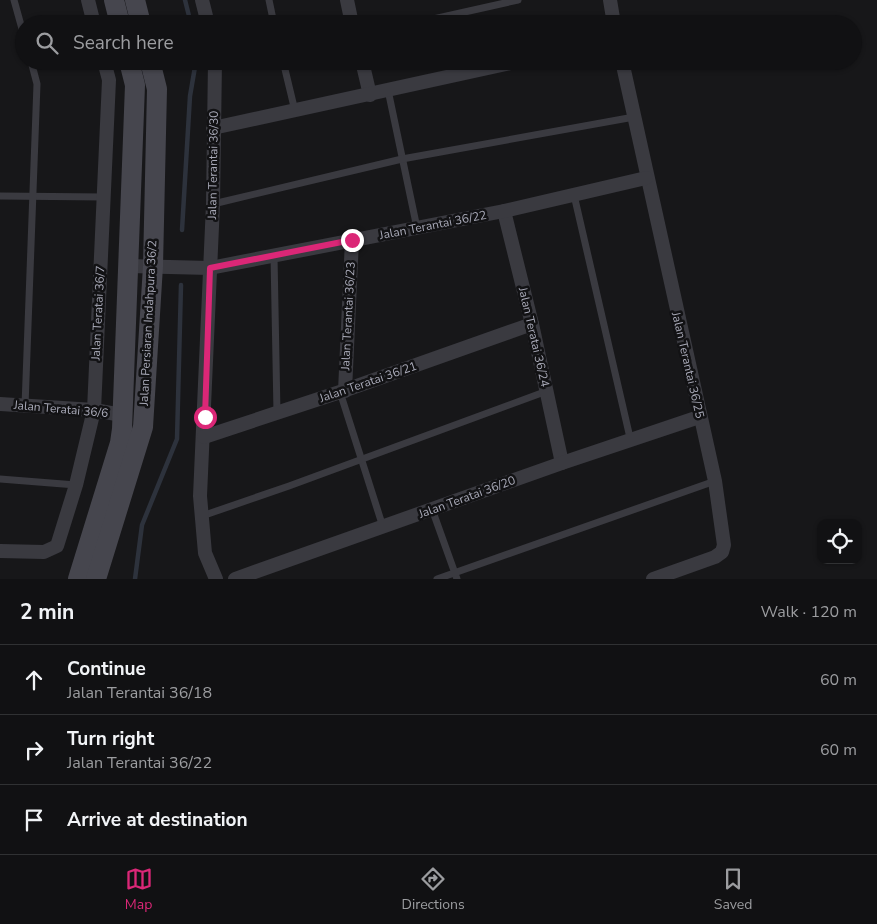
<!DOCTYPE html>
<meta charset="utf-8">
<style>
:root{--surface:#111113;--page:#1e1f21;--text:#f1f3f6;--muted:#9c9da0;--line:#303133;--accent:#db2777}
body{margin:0;font-family:"Nunito Sans",sans-serif;background:var(--page);color:var(--text)}
.controls{position:absolute;right:15px;bottom:15px;display:grid;overflow:hidden;border-radius:10px;box-shadow:0 1px 4px #0004}
.controls button{width:45px;height:45px;display:grid;place-items:center;padding:0;border:0;border-bottom:1px solid var(--line);background:var(--surface);color:var(--text);font:25px sans-serif}
.stop{position:absolute;width:15px;height:15px;margin:-11px;border:4px solid #db2777;border-radius:50%;background:#fff}
.stop.end{background:#db2777;border-color:#fff;box-shadow:0 1px 5px #0008}
.list{margin:0;padding:0;list-style:none}
h2{display:flex;justify-content:space-between;align-items:center;height:65px;margin:0;padding:0 20px;font-size:21px}
h2 small{font-size:16px;font-weight:400;color:var(--muted)}
.list li{display:grid;grid-template-columns:32px 1fr auto;gap:15px;align-items:center;box-sizing:border-box;height:70px;padding:0 20px;border-top:1px solid var(--line)}
.list b{display:block;font-size:19px;white-space:nowrap}
.list p{margin:0;font-size:16px;white-space:nowrap;color:var(--muted)}
.list em{font-size:16px;font-style:normal;color:var(--muted)}
.icon{flex:none;width:28px;height:28px;fill:none;stroke:currentColor;stroke-width:2;stroke-linecap:round;stroke-linejoin:round}
.map{position:relative;flex:none;width:877px;height:579px;overflow:hidden}
.search{position:absolute;background:var(--surface);box-shadow:0 1px 4px #0004;left:15px;right:15px;top:15px;height:55px;display:flex;align-items:center;gap:12px;box-sizing:border-box;padding:0 18px;border-radius:28px;color:var(--muted);font-size:19px}
.sheet{height:275px;background:var(--surface)}
nav{display:flex;justify-content:space-around;align-items:center;box-sizing:border-box;height:70px;border-top:1px solid var(--line);background:var(--surface);font-size:14px;color:var(--muted)}
nav a{display:grid;justify-items:center;gap:2px}
nav .on{color:var(--accent)}
.map>svg:first-child{display:block}
</style>
<div class="map">
<svg width="877" height="579" viewBox="0 0 877 579">
<rect width="100%" height="100%" fill="#171719"/>
<g fill="none" stroke-linecap="round" stroke-linejoin="round">
<g stroke="#2d323c" stroke-width="4.5">
<polyline points="185,0 191,24"/>
<polyline points="182,230 190,96 196,61"/>
<polyline points="135,579 142,525 177,439 181,285"/>
</g>
<g stroke="#3a3a40" stroke-width="7">
<polyline points="14,0 24,36"/>
<polyline points="269,0 274,24"/>
<polyline points="411,24 518,0"/>
<polyline points="283,61 295,111"/>
<polyline points="388,90 417,228"/>
<polyline points="574,195 631,442"/>
<polyline points="0,196 104,197"/>
<polyline points="213,204 402,159 634,117"/>
<polyline points="274,256 277,413"/>
<polyline points="340,392 383,527"/>
<polyline points="25,406 37,84 31,61"/>
<polyline points="0,479 76,485"/>
<polyline points="432,509 457,579"/>
<polyline points="202,516 289,486 547,391"/>
<polyline points="437,579 715,481"/>
</g>
<g stroke="#3a3a40" stroke-width="14">
<polyline points="88,0 94,24"/>
<polyline points="202,0 208,24"/>
<polyline points="347,0 352,24"/>
<polyline points="610,0 614,24"/>
<polyline points="215,61 213,204 200,496 205,553 216,579"/>
<polyline points="362,61 370,95"/>
<polyline points="622,61 715,481 724,545 722,552 715,557 653,579"/>
<polyline points="213,128 520,61"/>
<polyline points="504,211 532,324 562,463"/>
<polyline points="129,266 210,268 504,211 646,178"/>
<polyline points="345,391 352,240"/>
<polyline points="0,404 94,410 122,415"/>
<polyline points="204,437 340,392 532,324"/>
<polyline points="0,551 44,552 57,546 76,485 94,410 109,80 104,61"/>
<polyline points="235,579 562,463 699,417"/>
</g>
<g stroke="#46464e" stroke-width="20">
<polyline points="114,0 120,24"/>
<polyline points="135,0 141,24"/>
<polyline points="78,579 120,443 122,429 135,85 129,61"/>
<polyline points="96,579 143,427 153,266 157,89 150,61"/>
</g>
</g>
<g fill="none" stroke-linecap="round" stroke-linejoin="round">
<polyline stroke="#db2777" stroke-width="6" points="205,417 210,268 352,240"/>
</g>
<g text-anchor="middle" dominant-baseline="central" stroke-width="5" stroke-linejoin="round" paint-order="stroke">
<g font-size="12" fill="#a9aab8" stroke="#121214">
<text transform="translate(213 165) rotate(-89)">Jalan Terantai 36/30</text>
<text transform="translate(433 225) rotate(-11)">Jalan Terantai 36/22</text>
<text transform="translate(98 313) rotate(-87)">Jalan Teratai 36/7</text>
<text transform="translate(348 316) rotate(-87)">Jalan Terantai 36/23</text>
<text transform="translate(148 323) rotate(-87)">Jalan Persiaran Indahpura 36/2</text>
<text transform="translate(534 337) rotate(77)">Jalan Teratai 36/24</text>
<text transform="translate(688 365) rotate(77)">Jalan Terantai 36/25</text>
<text transform="translate(368 382) rotate(-19)">Jalan Teratai 36/21</text>
<text transform="translate(61 409) rotate(5)">Jalan Teratai 36/6</text>
<text transform="translate(467 497) rotate(-20)">Jalan Teratai 36/20</text>
</g>
</g>
</svg>
<div class="controls">
<button><svg class="icon" aria-label="locate" viewBox="0 0 24 24"><circle cx="12" cy="12" r="6"/><path d="M12 2v4M12 18v4M2 12h4M18 12h4"/></svg></button>
</div>
<div class="stop" style="left:205px;top:417px"></div>
<div class="stop end" style="left:352px;top:240px"></div>
<div class="search"><svg class="icon" aria-label="search" viewBox="0 0 24 24"><circle cx="10" cy="10" r="6"/><path d="M15 15l6 6"/></svg>Search here</div>
</div>
<section class="sheet">
<h2>2 min<small>Walk · 120 m</small></h2>
<ul class="list">
<li><svg class="icon" aria-label="ahead" viewBox="0 0 24 24"><path d="M12 20V5M6 11l6-6 6 6"/></svg><div><b>Continue</b><p>Jalan Terantai 36/18</p></div><em>60 m</em></li>
<li><svg class="icon" aria-label="right" viewBox="0 0 24 24"><path d="M7 20v-9h11M14 6l5 5-5 5"/></svg><div><b>Turn right</b><p>Jalan Terantai 36/22</p></div><em>60 m</em></li>
<li><svg class="icon" aria-label="arrive" viewBox="0 0 24 24"><path d="M6 21V4h12l-3 4 3 4H6"/></svg><div><b>Arrive at destination</b></div></li>
</ul>
</section>
<nav>
<a class="on"><svg class="icon" aria-label="map" viewBox="0 0 24 24"><path d="M3 6l6-2 6 2 6-2v14l-6 2-6-2-6 2zM9 4v14M15 6v14"/></svg>Map</a>
<a><svg class="icon" aria-label="directions" viewBox="0 0 24 24"><path d="M12 3l9 9-9 9-9-9zM9 14v-3h6M13 9l2 2-2 2"/></svg>Directions</a>
<a><svg class="icon" aria-label="saved" viewBox="0 0 24 24"><path d="M7 4h10v16l-5-4-5 4z"/></svg>Saved</a>
</nav>
